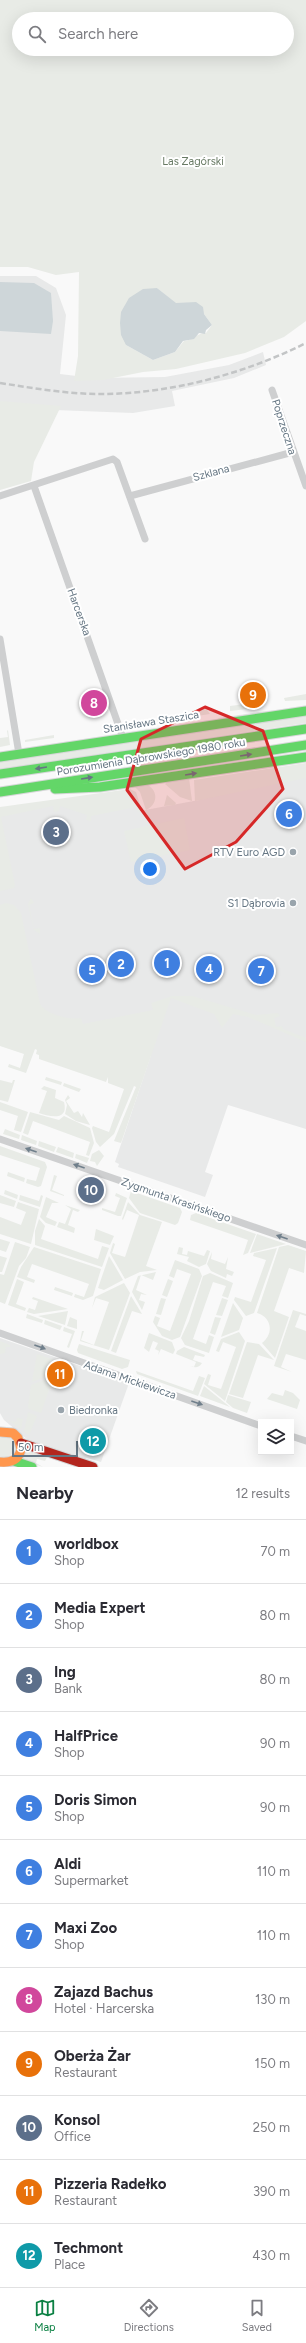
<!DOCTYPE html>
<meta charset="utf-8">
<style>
:root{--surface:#fff;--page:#f2f2f3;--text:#2b2b33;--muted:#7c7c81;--line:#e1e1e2;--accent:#0b8043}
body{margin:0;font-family:Figtree,sans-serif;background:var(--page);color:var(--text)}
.controls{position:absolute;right:12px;bottom:12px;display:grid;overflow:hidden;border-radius:0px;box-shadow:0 4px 16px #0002}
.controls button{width:36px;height:36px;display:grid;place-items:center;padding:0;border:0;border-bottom:1px solid var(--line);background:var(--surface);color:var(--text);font:20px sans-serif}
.scale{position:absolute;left:12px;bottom:10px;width:66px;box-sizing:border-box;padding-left:4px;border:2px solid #657683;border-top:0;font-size:11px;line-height:14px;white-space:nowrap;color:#657683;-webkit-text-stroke:3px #fff;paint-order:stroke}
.you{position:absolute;left:150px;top:869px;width:14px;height:14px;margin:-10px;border:3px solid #fff;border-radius:50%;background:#1a73e8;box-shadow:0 0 0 6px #1a73e833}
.badge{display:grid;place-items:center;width:26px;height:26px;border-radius:50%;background:var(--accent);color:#fff;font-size:13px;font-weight:700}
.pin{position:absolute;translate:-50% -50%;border:2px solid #fff;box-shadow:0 1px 4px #0006}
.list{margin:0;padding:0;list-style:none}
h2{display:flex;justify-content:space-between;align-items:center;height:52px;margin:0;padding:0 16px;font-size:17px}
h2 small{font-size:13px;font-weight:400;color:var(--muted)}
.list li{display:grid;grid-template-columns:26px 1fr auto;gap:12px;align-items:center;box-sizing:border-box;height:64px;padding:0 16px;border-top:1px solid var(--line)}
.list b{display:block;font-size:15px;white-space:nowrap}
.list p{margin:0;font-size:13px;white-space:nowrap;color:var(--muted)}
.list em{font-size:13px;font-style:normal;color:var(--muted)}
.icon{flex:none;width:22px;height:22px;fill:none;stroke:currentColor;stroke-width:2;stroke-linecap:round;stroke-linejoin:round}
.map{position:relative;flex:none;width:306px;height:1467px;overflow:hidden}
.search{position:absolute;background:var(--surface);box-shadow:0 4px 16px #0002;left:12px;right:12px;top:12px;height:44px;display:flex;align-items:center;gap:10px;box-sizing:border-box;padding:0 14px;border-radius:22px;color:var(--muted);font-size:15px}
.sheet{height:820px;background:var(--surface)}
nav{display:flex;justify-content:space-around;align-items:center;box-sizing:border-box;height:56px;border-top:1px solid var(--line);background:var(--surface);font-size:11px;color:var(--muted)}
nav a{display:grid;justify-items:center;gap:2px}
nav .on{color:var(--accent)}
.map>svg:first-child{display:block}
</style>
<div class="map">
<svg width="306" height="1467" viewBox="0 0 306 1467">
<rect width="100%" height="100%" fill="#f9f9f9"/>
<g fill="#e8e9e9">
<polygon points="0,276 36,276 56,288 66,315 60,374 93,378 165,377 229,365 263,352 266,365 234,378 172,391 175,406 133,413 55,410 0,403"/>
<polygon points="306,765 306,1129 228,1105 205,1172 213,1175 205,1197 118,1167 119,1164 115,1162 151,1055 43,1018 0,913 0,813 118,796 138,803 140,811 199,800 216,780"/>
<polygon points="0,1338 129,1383 101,1462 87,1458 83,1460 28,1440 4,1420 0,1413"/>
</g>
<g fill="#e8ebe6" fill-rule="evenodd">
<path d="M0,0H306V321L284,337L245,353L176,369L143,372L103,380L74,381L78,356L79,272L56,275L28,267H0ZM19,19H287V49H19ZM157,288L175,303H181L204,314L212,325L206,333C197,333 191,341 184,341L175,352L153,360L126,345Z"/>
<polygon points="0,401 61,406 34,462 31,481 0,490"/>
<polygon points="306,694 306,700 285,701 284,698"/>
<polygon points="259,702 256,708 230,711 230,706"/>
<polygon points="201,708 207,710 210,714 190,717 192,711"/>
<polygon points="274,710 219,720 218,718"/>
<polygon points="185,713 182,719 128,727 126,721 131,724 180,716 179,714"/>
<polygon points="306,715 306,723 0,769 0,761"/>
<polygon points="8,730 10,745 0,747 0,738 8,737 7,731"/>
<polygon points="54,735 54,738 25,742 25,740"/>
<polygon points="306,763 306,778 195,801 194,780"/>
<polygon points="189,778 192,801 180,797 165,784 167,782"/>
<path d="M148,785C159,792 157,805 146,810L140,792L135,787Z"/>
<polygon points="130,789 136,792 142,811 138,812 136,807 91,816 91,821 86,820 87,815 60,806 59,811 54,812 53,806 1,817 15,885 14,888 0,891 0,807"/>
<polygon points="167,795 176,803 175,805 164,806"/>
<polygon points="184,818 190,850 131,862 124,831"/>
<polygon points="31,898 34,903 29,905 34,929 40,928 40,934 34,930 28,904"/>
<path d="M6,903L14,905L21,913L40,1004C48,1016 71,1020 81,1018L83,1024L153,1010L151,1003L172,996H192L256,1015L278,1013L280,1016L274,1018L276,1027L282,1026L283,1029L306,1038V1042L248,1017L233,1014L222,1028L214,1014L171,998L121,1143L114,1141L136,1087L134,1086L114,1134L100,1147L96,1142L92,1128L93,1126L109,1132L124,1089L108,1083V1077L106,1082L39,1059V1055L36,1054L37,1050L35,1049L26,1073L8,1067L9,1064L20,1068L24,1054L0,1046V905Z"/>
<polygon points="46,1077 62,1082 61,1085 45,1080"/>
<polygon points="0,1080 12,1083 13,1080 15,1080 8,1102 0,1100"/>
<polygon points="64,1083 81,1089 79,1092 63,1086"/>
<path d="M44,1086L56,1090L55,1098L64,1102C69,1121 50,1117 39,1113L47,1091L41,1089Z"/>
<polygon points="68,1095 70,1098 66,1101 74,1113 78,1111 82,1117 83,1113 90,1125 76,1121 65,1114 67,1105 65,1100"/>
<polygon points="0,1102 28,1112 21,1132 14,1130 18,1116 0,1110"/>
<polygon points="30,1112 59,1120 64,1116 90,1128 94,1143 89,1156 86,1155 90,1142 33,1121 28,1135 23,1133"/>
<polygon points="5,1129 20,1135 19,1139 3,1134"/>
<polygon points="22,1135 37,1141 36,1145 21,1140"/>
<polygon points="39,1141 56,1147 54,1152 38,1146"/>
<polygon points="0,1146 45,1162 47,1167 41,1186 38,1187 26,1183 27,1179 36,1181 40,1168 0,1155"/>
<polygon points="58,1147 74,1153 73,1158 56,1152"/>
<polygon points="99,1150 104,1156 97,1166 95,1162 90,1161 92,1154"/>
<polygon points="76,1154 89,1158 87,1163 75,1158"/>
<polygon points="8,1172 25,1178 24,1182 7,1176"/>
<polygon points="54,1175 57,1176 52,1190 64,1195 64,1196 50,1191"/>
<polygon points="5,1190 18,1195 17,1199 4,1194"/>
<polygon points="131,1191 180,1208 182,1212 178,1223 175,1225 140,1213 129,1198"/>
<polygon points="116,1193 127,1198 121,1216 118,1216 102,1210 102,1208 115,1212 120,1198 115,1196"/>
<polygon points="0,1195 16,1201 14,1207 0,1203"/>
<polygon points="20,1195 39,1201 41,1195 43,1196 40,1207 19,1200"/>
<polygon points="46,1197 59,1203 52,1203 46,1217 57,1222 55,1226 46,1223 40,1217"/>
<polygon points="18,1202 39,1209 31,1244 0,1234 0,1217 21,1225 26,1212 16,1208"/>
<polygon points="128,1202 140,1215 162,1222 146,1266 157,1270 140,1272 125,1279 110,1253 113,1243 115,1244 112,1253 125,1257 139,1215 127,1210 123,1220 122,1219"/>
<polygon points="65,1205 80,1210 78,1212 73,1210 68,1225 75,1228 74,1233 57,1227 59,1222 65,1224 71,1209"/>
<polygon points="196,1213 256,1234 248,1253 243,1255 248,1240 190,1220 191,1215"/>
<polygon points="39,1219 45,1226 41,1239 98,1259 102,1246 109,1248 102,1267 35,1245 35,1231"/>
<polygon points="96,1229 114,1236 110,1245 94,1240"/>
<polygon points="257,1234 286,1244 250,1253"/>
<polygon points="0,1239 10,1242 6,1252 0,1250"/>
<polygon points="15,1242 30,1247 26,1258 19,1266 5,1304 0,1302 0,1274 4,1275"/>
<path d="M288,1245L306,1251L304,1273L289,1268L274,1311L289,1317L275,1358L262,1343C274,1334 272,1317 257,1313L279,1247Z"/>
<polygon points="34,1247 101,1269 93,1296 83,1300 74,1297 75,1294 84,1297 89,1284 32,1264 27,1277 35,1280 34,1283 17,1277 21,1267"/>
<polygon points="179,1247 183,1248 182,1254 187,1255 188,1251 204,1256 207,1250 210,1251 206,1264 199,1267 187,1261 189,1257 177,1254"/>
<polygon points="277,1248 254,1313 246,1316 234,1300 235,1297 251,1302 266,1260 253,1256 254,1253"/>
<polygon points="212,1252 211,1259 225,1264 228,1257 226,1269 234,1272 232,1276 227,1274 226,1278 211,1271 207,1264"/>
<polygon points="0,1256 7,1258 2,1272 0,1272"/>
<polygon points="109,1256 123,1280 104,1290 98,1288"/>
<polygon points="175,1260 199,1269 202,1276 180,1337 172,1340 162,1336 153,1322 155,1316 160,1318 157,1326 170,1331 191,1274 177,1269 174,1278 169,1276"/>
<polygon points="156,1272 153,1280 141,1275 136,1290 147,1295 141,1294 139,1300 145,1302 142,1310 132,1292 138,1276"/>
<polygon points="210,1273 233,1283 228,1298 222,1296 226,1286 213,1282 193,1339 206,1344 209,1335 214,1337 209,1353 185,1345 181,1338 189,1321 203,1276"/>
<polygon points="17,1279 24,1282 16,1304 26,1308 25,1311 8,1305"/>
<polygon points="168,1279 173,1281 167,1297 162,1295"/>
<polygon points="124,1283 130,1293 109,1350 80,1341 82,1331 84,1331 81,1340 94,1345 109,1302 96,1298 92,1308 95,1297"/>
<polygon points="55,1287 73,1293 72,1296 54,1290"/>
<polygon points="131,1296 142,1314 132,1311 116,1353 111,1351"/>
<polygon points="33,1297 68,1309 34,1314 27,1312 29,1308 35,1310 38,1301 32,1299"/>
<polygon points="161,1298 166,1299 161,1315 156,1314"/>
<polygon points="222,1298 228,1300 222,1316 216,1315"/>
<polygon points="233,1303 243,1318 239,1330 221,1337"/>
<polygon points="293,1310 306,1314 306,1316 300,1314 295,1327 306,1331 306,1360 286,1354 281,1367 292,1372 274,1366"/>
<polygon points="68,1311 65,1325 38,1316"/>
<polygon points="27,1314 43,1320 42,1323 26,1318"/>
<polygon points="70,1317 77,1320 77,1329 67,1326"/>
<polygon points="215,1317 221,1318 215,1335 210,1333"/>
<polygon points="45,1320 62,1326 60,1330 44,1324"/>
<polygon points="64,1327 75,1331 69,1348 67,1347 72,1334 63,1331"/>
<polygon points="239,1332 245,1341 225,1401 204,1384 208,1374 211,1375 208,1385 221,1389 236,1347 223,1342 219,1352 216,1351 221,1339"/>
<polygon points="149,1333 172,1342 175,1350 173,1354 161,1349 158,1355 159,1351 155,1349 158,1343 153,1341 149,1352 144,1348"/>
<polygon points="0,1341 10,1345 10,1347 6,1347 5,1353 0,1354"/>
<polygon points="247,1342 259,1344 274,1360 258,1355 243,1398 229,1394"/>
<polygon points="79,1344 130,1360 128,1367 122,1369 78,1353 77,1350"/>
<path d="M184,1347L205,1355L204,1357L195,1355L193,1360L202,1363C199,1368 195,1368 190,1366L194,1367L196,1362L176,1354L177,1351Z"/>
<polygon points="37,1354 57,1361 52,1374 32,1382"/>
<polygon points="136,1371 193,1391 199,1376 205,1378 198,1396 137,1374"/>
<polygon points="51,1377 50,1380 54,1381 53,1386 50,1387 41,1413 29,1409 28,1407 31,1385"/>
<polygon points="204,1386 230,1407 200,1396"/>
<polygon points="285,1390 293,1393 300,1400 297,1409 267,1399 272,1393 283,1396"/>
<polygon points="228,1395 251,1402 247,1413 233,1408 226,1402"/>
<polygon points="28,1412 37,1416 29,1435 24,1432"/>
<polygon points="17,1418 23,1419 21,1429 8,1420 16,1422"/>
<polygon points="3,1437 10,1438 16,1446 15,1452 6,1458 0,1456 0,1438"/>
<polygon points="26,1450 48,1455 45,1461 37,1459 36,1463 43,1467 22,1460"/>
</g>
<g fill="#ced6d9">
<polygon points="0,282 34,283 51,293 53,321 51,334 0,331"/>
<polygon points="157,288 176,303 196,302 203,307 204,314 212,325 206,330 205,334 199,333 194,339 183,341 175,352 153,360 126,345 121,335 120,323 121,312 129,298 143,289"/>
</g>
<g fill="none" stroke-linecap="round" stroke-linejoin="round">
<defs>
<g id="fast">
<polyline points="0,757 306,711"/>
<polyline points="0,774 306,729"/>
<polyline points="55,789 100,787 306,757"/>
<polyline points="0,792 306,745"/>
<polyline points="14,1461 32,1467"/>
</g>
<path id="slow" d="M0,1432L13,1433L18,1438L21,1449C19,1460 11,1463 0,1462"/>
<polyline id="jam" points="21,1443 93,1467"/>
</defs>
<use href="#fast" stroke="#d5d6d7" stroke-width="11"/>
<use href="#slow" stroke="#d5d6d7" stroke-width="11"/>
<use href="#jam" stroke="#d5d6d7" stroke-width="11"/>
<g stroke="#cecfd0" stroke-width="7">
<polyline points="272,390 306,486"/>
<polyline points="34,486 123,738"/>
<polyline points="0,496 113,459 117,462 145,539"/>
<polyline points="130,496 293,452"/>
<polyline points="0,639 19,754"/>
<polyline points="0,1139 306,1245"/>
<polyline points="0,1333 261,1426"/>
<polyline points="291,1436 306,1441"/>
</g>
<use href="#fast" stroke="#63d668" stroke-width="9"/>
<use href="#slow" stroke="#ff974d" stroke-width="9"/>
<use href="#jam" stroke="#b3261e" stroke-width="9"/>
<path stroke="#c3c5c6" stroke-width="2.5" stroke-dasharray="6 3" stroke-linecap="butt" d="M0,383C33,388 66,394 100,394C170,394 244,374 306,343"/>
</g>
<defs><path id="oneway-solid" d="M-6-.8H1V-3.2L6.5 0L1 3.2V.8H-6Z"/></defs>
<g fill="#657683">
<use href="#oneway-solid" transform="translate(246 755) rotate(-9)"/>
<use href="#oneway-solid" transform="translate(41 768) rotate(171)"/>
<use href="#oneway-solid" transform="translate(191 774) rotate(-9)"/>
<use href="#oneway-solid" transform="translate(87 778) rotate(-9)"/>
</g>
<g fill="#707f8b">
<use href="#oneway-solid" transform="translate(31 1150) rotate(-161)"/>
<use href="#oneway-solid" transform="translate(79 1166) rotate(-161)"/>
<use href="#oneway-solid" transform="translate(282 1237) rotate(-161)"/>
<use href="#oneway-solid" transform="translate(40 1347) rotate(20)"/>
<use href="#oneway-solid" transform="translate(197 1403) rotate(19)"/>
</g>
<path fill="#d62828" fill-opacity="0.2" stroke="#d62828" stroke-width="3" stroke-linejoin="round" d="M205,707L263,731L283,789L236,842L185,869L127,790L141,739Z"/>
<g fill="#99a4ac" stroke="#fff" stroke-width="1.5">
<circle cx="293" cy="852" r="4"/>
<circle cx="293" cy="903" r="4"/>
<circle cx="61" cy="1410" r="4"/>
</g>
<g text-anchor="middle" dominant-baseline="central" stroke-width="4" stroke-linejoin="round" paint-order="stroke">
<g font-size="11" fill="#687a64" stroke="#fff">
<text x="193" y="161">Las Zagórski</text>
</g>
<g font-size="11" fill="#657683" stroke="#fff">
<text transform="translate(284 427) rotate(72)">Poprzeczna</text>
<text transform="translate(211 473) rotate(-15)">Szklana</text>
<text transform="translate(79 612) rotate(70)">Harcerska</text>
<text transform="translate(151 722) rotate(-9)">Stanisława Staszica</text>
<text transform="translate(151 757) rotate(-9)">Porozumienia Dąbrowskiego 1980 roku</text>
<text transform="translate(176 1200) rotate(19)">Zygmunta Krasińskiego</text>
<text transform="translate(130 1380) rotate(19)">Adama Mickiewicza</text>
</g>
<g font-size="11" fill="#657683" stroke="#fff" text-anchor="end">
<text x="285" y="852">RTV Euro AGD</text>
<text x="285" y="903">S1 Dąbrovia</text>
<text x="69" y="1410" text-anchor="start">Biedronka</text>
</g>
</g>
</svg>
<div class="controls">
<button><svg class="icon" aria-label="layers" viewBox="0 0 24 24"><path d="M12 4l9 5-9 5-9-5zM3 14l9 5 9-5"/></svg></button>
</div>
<div class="scale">50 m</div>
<div class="you"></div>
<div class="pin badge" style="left:167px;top:963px;background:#3f7fe0">1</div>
<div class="pin badge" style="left:121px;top:964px;background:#3f7fe0">2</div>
<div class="pin badge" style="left:56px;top:832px;background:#5c6f8a">3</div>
<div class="pin badge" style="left:209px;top:969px;background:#3f7fe0">4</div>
<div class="pin badge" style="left:92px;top:970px;background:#3f7fe0">5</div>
<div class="pin badge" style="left:289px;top:814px;background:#3f7fe0">6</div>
<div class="pin badge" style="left:261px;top:971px;background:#3f7fe0">7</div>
<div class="pin badge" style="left:94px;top:703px;background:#d1479c">8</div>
<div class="pin badge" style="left:253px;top:695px;background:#e8710a">9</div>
<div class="pin badge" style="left:91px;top:1190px;background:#5c6f8a">10</div>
<div class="pin badge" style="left:60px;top:1374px;background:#e8710a">11</div>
<div class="pin badge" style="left:93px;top:1441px;background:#0f9aa8">12</div>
<div class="search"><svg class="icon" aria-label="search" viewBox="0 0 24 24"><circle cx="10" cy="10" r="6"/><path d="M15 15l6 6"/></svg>Search here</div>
</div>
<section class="sheet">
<h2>Nearby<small>12 results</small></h2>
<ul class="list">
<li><span class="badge" style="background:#3f7fe0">1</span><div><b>worldbox</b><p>Shop</p></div><em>70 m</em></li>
<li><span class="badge" style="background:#3f7fe0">2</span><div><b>Media Expert</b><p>Shop</p></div><em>80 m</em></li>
<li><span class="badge" style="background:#5c6f8a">3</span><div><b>Ing</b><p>Bank</p></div><em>80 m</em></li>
<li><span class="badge" style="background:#3f7fe0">4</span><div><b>HalfPrice</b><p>Shop</p></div><em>90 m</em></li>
<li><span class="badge" style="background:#3f7fe0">5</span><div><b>Doris Simon</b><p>Shop</p></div><em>90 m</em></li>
<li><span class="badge" style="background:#3f7fe0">6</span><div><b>Aldi</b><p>Supermarket</p></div><em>110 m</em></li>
<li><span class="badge" style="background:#3f7fe0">7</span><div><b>Maxi Zoo</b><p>Shop</p></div><em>110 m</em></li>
<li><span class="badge" style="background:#d1479c">8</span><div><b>Zajazd Bachus</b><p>Hotel · Harcerska</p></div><em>130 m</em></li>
<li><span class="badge" style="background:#e8710a">9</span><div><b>Oberża Żar</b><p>Restaurant</p></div><em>150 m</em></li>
<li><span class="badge" style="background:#5c6f8a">10</span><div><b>Konsol</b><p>Office</p></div><em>250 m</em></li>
<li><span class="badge" style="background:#e8710a">11</span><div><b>Pizzeria Radełko</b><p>Restaurant</p></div><em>390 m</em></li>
<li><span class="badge" style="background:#0f9aa8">12</span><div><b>Techmont</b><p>Place</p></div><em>430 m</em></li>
</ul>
</section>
<nav>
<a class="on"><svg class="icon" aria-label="map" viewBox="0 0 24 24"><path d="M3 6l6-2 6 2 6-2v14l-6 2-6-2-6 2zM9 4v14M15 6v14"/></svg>Map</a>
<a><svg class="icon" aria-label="directions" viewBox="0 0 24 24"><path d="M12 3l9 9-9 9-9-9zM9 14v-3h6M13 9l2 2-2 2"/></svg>Directions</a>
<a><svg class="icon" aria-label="saved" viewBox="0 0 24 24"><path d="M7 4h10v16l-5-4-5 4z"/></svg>Saved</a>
</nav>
